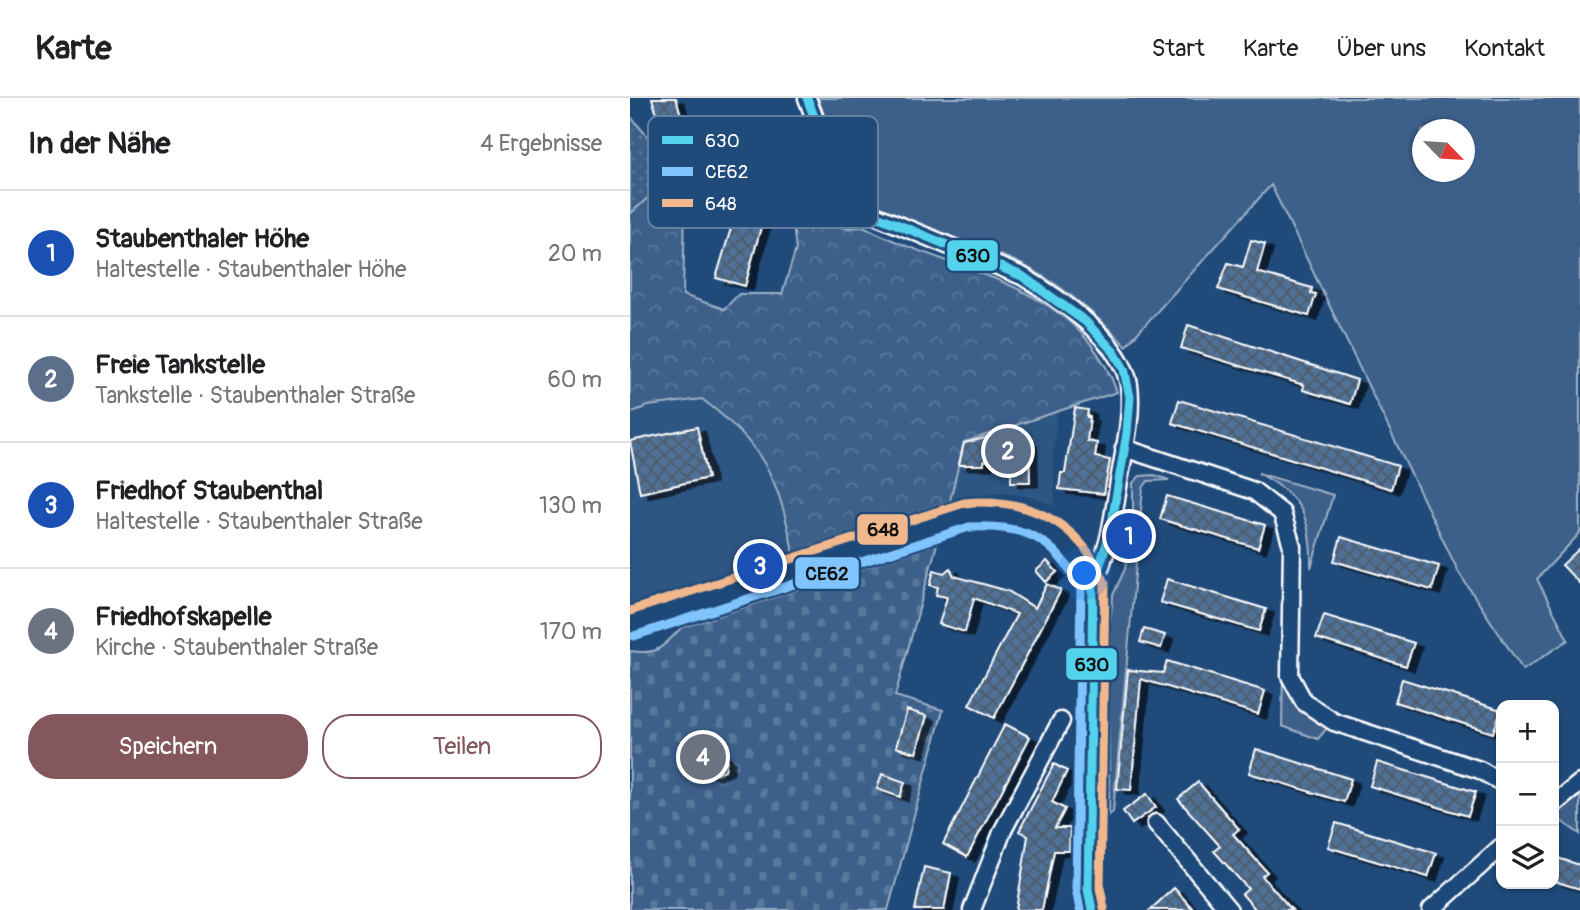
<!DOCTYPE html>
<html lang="de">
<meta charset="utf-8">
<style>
:root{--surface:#fff;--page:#f2f2f2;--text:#202124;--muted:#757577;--line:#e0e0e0;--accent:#84575d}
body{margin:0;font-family:Pangolin,sans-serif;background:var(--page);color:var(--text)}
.controls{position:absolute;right:21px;bottom:21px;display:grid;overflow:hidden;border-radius:14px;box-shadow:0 2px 5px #0004}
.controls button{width:63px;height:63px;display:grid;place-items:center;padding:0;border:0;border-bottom:2px solid var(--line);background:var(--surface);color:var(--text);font:35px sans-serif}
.compass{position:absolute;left:782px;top:21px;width:63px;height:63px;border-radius:50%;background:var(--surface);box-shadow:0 2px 5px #0004;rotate:115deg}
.you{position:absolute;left:455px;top:476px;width:24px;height:24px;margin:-18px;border:5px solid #fff;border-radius:50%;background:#1a73e8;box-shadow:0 0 0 10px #1a73e833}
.badge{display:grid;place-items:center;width:46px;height:46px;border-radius:50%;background:var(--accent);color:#fff;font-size:23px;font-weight:700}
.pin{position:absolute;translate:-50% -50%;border:4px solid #fff;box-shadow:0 2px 7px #0006}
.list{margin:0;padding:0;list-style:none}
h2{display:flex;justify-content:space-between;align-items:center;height:91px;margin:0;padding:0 28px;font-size:30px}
h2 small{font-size:23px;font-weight:400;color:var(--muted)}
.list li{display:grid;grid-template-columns:46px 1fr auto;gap:21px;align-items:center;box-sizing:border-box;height:126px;padding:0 28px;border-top:2px solid var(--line)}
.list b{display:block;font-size:26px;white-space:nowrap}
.list p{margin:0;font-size:23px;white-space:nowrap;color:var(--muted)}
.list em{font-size:23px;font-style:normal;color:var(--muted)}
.actions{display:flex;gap:14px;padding:21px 28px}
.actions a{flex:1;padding:16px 0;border:2px solid var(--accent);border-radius:28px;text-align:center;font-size:24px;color:var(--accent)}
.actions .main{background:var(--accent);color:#fff}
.icon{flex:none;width:38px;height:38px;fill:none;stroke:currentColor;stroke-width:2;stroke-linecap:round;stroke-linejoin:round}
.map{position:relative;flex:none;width:950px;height:812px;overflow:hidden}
header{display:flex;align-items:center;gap:42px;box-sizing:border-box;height:98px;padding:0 35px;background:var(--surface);border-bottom:2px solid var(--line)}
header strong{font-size:33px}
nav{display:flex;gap:38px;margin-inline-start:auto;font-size:24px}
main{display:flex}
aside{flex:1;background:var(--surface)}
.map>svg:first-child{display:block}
</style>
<header>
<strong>Karte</strong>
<nav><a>Start</a><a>Karte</a><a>Über uns</a><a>Kontakt</a></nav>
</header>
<main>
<aside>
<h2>In der Nähe<small>4 Ergebnisse</small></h2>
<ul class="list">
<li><span class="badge" style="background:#1a4fb4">1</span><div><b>Staubenthaler Höhe</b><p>Haltestelle · Staubenthaler Höhe</p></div><em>20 m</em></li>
<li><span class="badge" style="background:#5c6f8a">2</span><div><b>Freie Tankstelle</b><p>Tankstelle · Staubenthaler Straße</p></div><em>60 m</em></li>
<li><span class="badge" style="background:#1a4fb4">3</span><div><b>Friedhof Staubenthal</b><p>Haltestelle · Staubenthaler Straße</p></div><em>130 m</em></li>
<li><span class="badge" style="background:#6b7280">4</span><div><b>Friedhofskapelle</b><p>Kirche · Staubenthaler Straße</p></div><em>170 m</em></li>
</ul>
<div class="actions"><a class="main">Speichern</a><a>Teilen</a></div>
</aside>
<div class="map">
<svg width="950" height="812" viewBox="0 0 950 812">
<defs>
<pattern id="cemetery-stones" width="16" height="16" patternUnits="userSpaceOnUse" patternTransform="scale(1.75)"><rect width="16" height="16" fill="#3c618b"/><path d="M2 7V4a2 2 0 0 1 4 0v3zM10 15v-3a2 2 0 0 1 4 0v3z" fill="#59799c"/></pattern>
<pattern id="park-crowns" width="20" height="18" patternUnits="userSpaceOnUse" patternTransform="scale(1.75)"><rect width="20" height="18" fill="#3c618b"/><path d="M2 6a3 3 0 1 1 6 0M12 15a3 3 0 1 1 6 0" fill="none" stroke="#59799c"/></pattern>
<pattern id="garden-dots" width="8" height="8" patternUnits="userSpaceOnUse" patternTransform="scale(1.75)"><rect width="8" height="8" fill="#3c618b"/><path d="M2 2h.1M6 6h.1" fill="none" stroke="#59799c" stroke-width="1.8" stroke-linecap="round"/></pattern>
<pattern id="building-cross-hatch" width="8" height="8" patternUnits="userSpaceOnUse" patternTransform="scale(1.75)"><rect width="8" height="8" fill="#507197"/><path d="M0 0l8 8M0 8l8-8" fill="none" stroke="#4e5b6a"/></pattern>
<filter id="shadow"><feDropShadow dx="8" dy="4.5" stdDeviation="0" flood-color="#0009"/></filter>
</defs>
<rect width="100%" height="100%" fill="#1f4a7a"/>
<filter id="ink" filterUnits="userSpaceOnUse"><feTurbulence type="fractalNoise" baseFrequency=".0143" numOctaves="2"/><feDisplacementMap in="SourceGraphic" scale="14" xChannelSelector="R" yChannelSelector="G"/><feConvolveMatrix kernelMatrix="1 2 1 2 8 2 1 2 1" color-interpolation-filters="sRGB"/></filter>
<g filter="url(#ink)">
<g fill="#2e5683">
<polygon points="72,301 103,324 138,370 153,403 163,454 0,506 0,315 18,308"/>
<polygon points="427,314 423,361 425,408 401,399 371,394 320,403 334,344"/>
</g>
<g fill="#3c618b" stroke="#9eb0c5" stroke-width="2" fill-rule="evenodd">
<path d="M188,0H950V435L907,481L938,542L893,572L829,475L641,87L496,248C462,213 426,181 380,161C333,141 267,132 230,93C207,70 199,29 188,0ZM792,32H834V74H792Z"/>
<path d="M628,375L703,397L681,470C682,421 672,397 628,375Z"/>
<polygon points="524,377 539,382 518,383 513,390 483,714 479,717 479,538 483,497 495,471 503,414 503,385 510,378"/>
<path d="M653,569C657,598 670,617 697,630L688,641L652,628Z"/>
<polygon points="950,693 950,736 924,718"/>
</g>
<path fill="url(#cemetery-stones)" stroke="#9eb0c5" stroke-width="2" d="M307,446L265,598L313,612L258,812H0V553C29,557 31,550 51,530Z"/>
<path fill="url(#park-crowns)" stroke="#9eb0c5" stroke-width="2" d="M47,73L55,109L53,197L94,211L109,196H152L166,151L162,120L216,130L235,129C325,177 447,181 487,294L334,344L320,403L163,454C149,380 133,347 72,301L18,308L0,315V116Z"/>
<polygon fill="url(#garden-dots)" stroke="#9eb0c5" stroke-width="2" points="0,18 47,73 0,116"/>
<g fill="url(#building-cross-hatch)" stroke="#fff" stroke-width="2" filter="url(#shadow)">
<polygon points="22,0 46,0 53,24 31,31"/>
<polygon points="104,84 108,94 138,103 115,188 86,180 104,120 77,110 79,104 76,93"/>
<polygon points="621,142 635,146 627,174 682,190 681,195 686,196 679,218 588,191 598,165 613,169"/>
<polygon points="558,227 727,282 720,306 673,292 674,287 551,250"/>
<polygon points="549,302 768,368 761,391 542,325"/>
<polygon points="445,310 458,312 457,319 460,319 457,343 467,345 465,359 480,362 474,396 429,391 431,375 435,375"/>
<polygon points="67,329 78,380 10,395 0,343"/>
<polygon points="368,337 370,345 399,344 400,384 381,384 381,363 354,363 354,367 329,367 334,345"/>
<polygon points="537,398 635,427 628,450 530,421"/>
<polygon points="711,439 809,468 802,492 704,463"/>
<polygon points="950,450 950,486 932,467"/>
<polygon points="417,463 427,474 416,484 406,473"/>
<polygon points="320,470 324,478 378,493 405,510 417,486 431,492 364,620 339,607 387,516 344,500 335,534 309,526 317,499 306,497 308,489 300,487 304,472 314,475"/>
<polygon points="537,481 636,511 629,533 530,504"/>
<polygon points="694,517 784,545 776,568 686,540"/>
<polygon points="514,531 535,537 531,550 510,544"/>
<polygon points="537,563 635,593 628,616 511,581 501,692 487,691 498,572 533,575"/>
<polygon points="772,581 871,612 863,635 765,604"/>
<polygon points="277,612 297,618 286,655 266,649"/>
<polygon points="375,626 400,639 337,759 313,746"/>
<polygon points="61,642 89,652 97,661 95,672 83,677 53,667"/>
<polygon points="626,651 721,681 714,704 619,675"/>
<polygon points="747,664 846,694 838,718 740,688"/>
<polygon points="424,666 437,673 422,704 435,711 425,730 440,730 439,753 424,753 412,812 386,812 398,738 389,733"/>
<polygon points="252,676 275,684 270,699 247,691"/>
<polygon points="568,684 609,731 603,736 637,774 632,778 662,812 626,812 612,796 618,791 584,753 590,748 548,701"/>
<polygon points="517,696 526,709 502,726 493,713"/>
<polygon points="706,725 806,755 798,779 698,749"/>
<polygon points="924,759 950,767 950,791 924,783"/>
<polygon points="294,769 321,775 314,812 285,812"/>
<polygon points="544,790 564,812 520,812"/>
</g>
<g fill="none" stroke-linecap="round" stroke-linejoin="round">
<defs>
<g id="minor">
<path d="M177,0L212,92L230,111L392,178C428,199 492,243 499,287C503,317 494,354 489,383C483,420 479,454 463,487"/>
<polyline points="494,350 624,393 652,415 662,448 660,578 674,604 704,624 850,672 871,684"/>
<polyline points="924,706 950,685"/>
<polyline points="526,725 599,812"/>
<polyline points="342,812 373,732 431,623"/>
<polyline points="801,812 871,749"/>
</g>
<path id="secondary" d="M0,526L337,417C399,410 437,431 463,487L458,791L462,812"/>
</defs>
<use href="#minor" stroke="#fff" stroke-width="21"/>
<use href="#secondary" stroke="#fff" stroke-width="28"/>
<use href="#minor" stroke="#1f4a7a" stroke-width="16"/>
<use href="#secondary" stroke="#1f4a7a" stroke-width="23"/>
<defs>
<polyline id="bus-1" points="177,0 212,92 230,111 392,178 456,224 484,254 494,271 500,299 497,335 480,436 463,487 458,791 462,812"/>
<path id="bus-2" d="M4,538L339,429C395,426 424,440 451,490L446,791L450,812"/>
<path id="bus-3" d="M0,513L334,405C398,399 450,424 475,485L470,790L474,810"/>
</defs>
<use href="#bus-1" stroke="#1f4a7a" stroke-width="14"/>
<use href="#bus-2" stroke="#1f4a7a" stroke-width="14"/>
<use href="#bus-3" stroke="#1f4a7a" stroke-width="14"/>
<use href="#bus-1" stroke="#53d2ee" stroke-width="9"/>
<use href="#bus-2" stroke="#80c4ff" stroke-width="9"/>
<use href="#bus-3" stroke="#f1b78d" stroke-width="9"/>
</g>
</g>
<rect x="18" y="18" width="230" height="112" rx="10" fill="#1f4a7a" stroke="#6280a2" stroke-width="2"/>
<rect x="32" y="38" width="31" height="8" fill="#53d2ee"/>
<rect x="32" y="69" width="31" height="9" fill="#80c4ff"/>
<rect x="32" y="101" width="31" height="8" fill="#f1b78d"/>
<g font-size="19" fill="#fff">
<text x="75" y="49">630</text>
<text x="75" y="80">CE62</text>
<text x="75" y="112">648</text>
</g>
<g stroke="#1f4a7a" stroke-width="2.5">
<rect x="316" y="141" width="53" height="33" rx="7" fill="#53d2ee"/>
<rect x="226" y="415" width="53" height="33" rx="7" fill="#f1b78d"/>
<rect x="164" y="458" width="66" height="34" rx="7" fill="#80c4ff"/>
<rect x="435" y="549" width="53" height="34" rx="7" fill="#53d2ee"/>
</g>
<g font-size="19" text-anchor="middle" font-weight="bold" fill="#111">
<text x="343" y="164">630</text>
<text x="253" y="438">648</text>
<text x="197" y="482">CE62</text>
<text x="462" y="573">630</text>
</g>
</svg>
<div class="controls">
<button>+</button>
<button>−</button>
<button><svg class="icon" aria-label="layers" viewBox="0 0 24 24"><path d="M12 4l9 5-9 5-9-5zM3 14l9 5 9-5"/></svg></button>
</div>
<svg class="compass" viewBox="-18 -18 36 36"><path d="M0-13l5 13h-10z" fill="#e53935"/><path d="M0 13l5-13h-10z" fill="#757577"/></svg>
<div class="you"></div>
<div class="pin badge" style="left:499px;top:438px;background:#1a4fb4">1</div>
<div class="pin badge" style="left:378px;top:353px;background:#5c6f8a">2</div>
<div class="pin badge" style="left:130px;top:468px;background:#1a4fb4">3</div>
<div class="pin badge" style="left:73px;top:659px;background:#6b7280">4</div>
</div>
</main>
